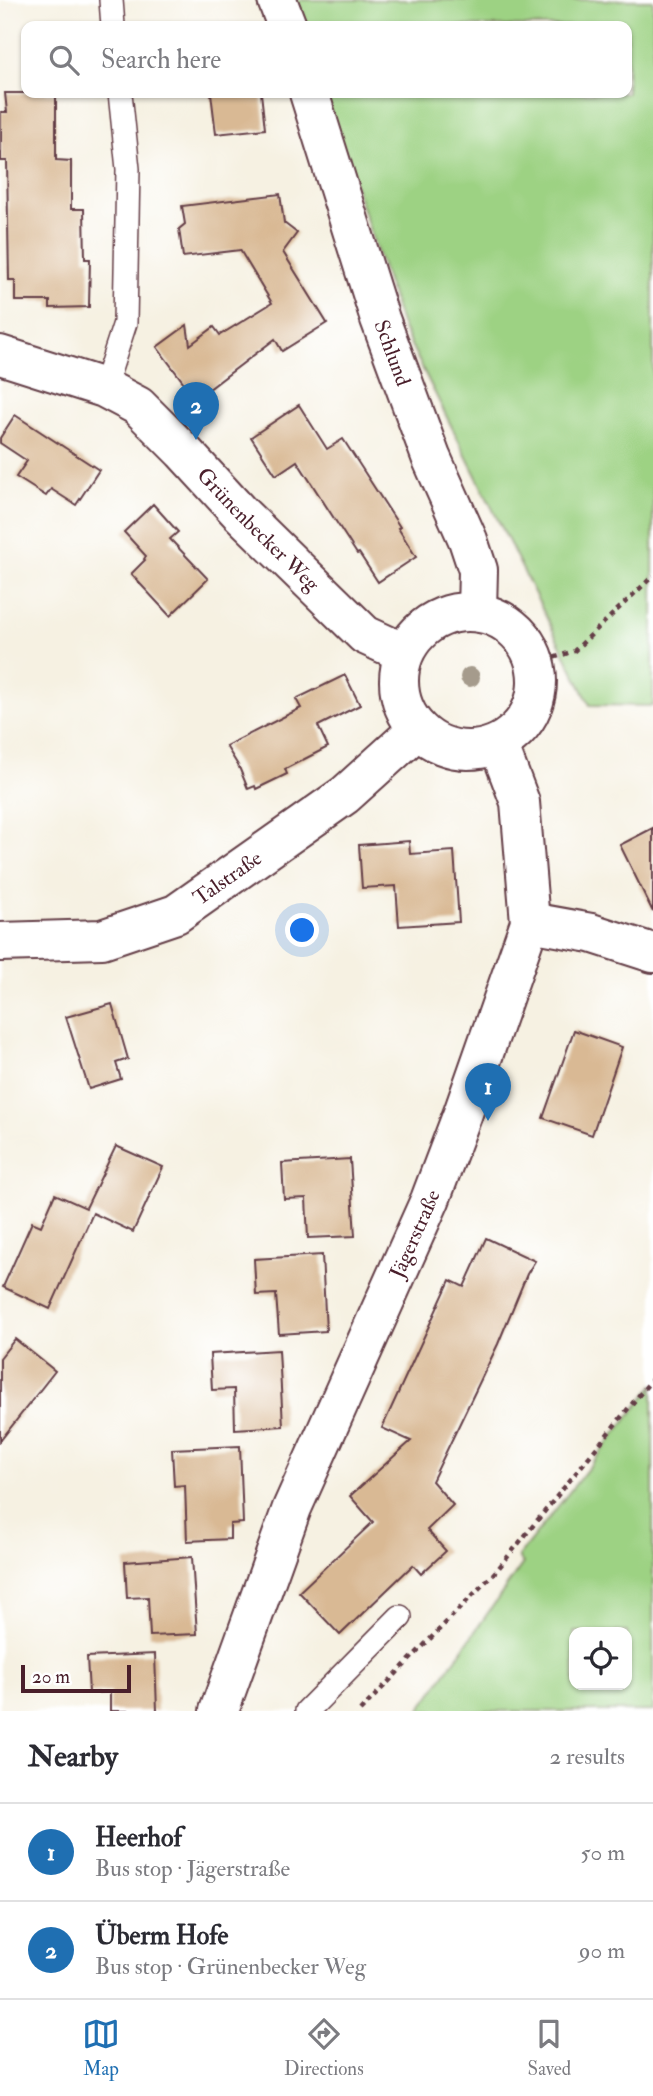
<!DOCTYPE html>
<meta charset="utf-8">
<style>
:root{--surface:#fff;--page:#f7f7f7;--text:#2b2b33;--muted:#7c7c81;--line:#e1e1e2;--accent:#1f6fb2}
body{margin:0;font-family:"IM FELL Double Pica",serif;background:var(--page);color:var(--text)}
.controls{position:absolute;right:21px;bottom:21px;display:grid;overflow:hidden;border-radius:14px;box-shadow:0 2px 5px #0004}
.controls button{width:63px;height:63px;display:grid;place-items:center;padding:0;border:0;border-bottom:2px solid var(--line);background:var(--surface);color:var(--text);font:35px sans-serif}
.scale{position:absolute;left:21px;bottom:18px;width:110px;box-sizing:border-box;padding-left:7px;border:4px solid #4a1f2b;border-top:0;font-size:19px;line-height:24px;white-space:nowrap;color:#4a1f2b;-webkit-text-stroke:5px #fff;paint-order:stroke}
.you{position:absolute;left:303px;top:931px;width:24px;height:24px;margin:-18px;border:5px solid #fff;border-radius:50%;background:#1a73e8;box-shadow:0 0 0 10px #1a73e833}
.badge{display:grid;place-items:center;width:46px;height:46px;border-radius:50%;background:var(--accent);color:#fff;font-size:23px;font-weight:700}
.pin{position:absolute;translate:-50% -58px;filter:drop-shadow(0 2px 4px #0008)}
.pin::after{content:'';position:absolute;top:37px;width:24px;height:21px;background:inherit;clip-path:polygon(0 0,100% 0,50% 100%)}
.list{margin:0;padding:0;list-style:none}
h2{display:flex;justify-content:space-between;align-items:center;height:91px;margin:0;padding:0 28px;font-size:30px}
h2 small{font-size:23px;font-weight:400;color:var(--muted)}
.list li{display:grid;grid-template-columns:46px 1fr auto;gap:21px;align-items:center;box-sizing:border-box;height:98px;padding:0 28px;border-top:2px solid var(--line)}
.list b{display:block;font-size:26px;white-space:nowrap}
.list p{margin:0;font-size:23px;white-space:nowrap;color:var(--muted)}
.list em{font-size:23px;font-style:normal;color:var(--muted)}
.icon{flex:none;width:38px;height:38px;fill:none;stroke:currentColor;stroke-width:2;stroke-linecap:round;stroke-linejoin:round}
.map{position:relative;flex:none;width:653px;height:1711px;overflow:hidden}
.search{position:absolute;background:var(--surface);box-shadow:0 2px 5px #0004;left:21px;right:21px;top:21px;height:77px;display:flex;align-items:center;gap:18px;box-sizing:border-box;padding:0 24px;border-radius:14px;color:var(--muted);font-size:26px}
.sheet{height:287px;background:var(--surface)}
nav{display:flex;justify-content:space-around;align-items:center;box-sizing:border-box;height:98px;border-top:2px solid var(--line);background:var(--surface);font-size:19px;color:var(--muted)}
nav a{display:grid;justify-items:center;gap:4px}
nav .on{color:var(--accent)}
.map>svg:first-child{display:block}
</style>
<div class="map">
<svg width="653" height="1711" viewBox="0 0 653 1711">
<rect width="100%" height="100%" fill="#fff"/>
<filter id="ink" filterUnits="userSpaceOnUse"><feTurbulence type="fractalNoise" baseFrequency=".0143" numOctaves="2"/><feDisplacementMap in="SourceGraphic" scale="14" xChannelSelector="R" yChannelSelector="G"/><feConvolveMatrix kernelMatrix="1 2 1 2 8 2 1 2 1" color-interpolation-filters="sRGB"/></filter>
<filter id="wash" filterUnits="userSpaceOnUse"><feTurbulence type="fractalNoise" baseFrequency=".00686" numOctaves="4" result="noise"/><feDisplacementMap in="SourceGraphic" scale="28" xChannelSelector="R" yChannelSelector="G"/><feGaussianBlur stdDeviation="1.57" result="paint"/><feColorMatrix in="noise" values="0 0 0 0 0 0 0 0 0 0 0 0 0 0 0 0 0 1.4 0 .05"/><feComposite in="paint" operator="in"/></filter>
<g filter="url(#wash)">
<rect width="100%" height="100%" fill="#f6f1e2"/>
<g fill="#9dd283" stroke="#747857" stroke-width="2" fill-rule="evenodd">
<polygon points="293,0 653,0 653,706 590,705 403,329 324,93 627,93 627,26 302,26"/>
<path d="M653,1386V1711H419L523,1563L518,1557ZM574,1632H627V1685H574Z"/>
</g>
<g id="blocks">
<g fill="#d9b994">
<polygon points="5,93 56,93 56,160 71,161 71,209 84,209 85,259 90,259 89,307 50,308 50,301 15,301 15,280 9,280 7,161 1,161 1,112 7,112"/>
<polygon points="211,93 261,93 265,129 216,134"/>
<polygon points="280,194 284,223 297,233 283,252 327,323 282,351 275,339 196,399 157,347 187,325 190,345 214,327 220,335 272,303 240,250 183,257 179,229 185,224 182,206"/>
<polygon points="299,405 327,449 343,439 400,527 398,528 416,557 378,582 359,553 357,554 297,461 276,475 251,437"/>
<polygon points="15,415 99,470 76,505 51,489 46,496 16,477 27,461 0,443 0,438"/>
<polygon points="153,504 178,532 170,539 208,579 170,616 131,574 145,560 144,559 146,556 124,532"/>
<polygon points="345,675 360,705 318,726 328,747 285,769 287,774 256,789 255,786 248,789 239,767 226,746 301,708 296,699"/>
<polygon points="653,828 653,912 620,845"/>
<polygon points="409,841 410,854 454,851 459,922 399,926 396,886 362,888 359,845"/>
<polygon points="112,1004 128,1059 116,1063 121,1079 89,1089 66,1017"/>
<polygon points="574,1030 622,1047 592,1135 543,1118"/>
<polygon points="116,1146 163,1167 133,1232 93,1213 50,1309 3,1287 32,1222 41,1226 55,1194 86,1208"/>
<polygon points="350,1159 355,1236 308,1238 306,1198 284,1199 282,1163"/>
<polygon points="486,1238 535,1261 527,1274 498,1344 432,1481 453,1505 427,1530 446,1551 421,1574 413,1565 340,1635 299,1592 373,1522 350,1496 411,1441 382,1428 450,1280 464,1287"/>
<polygon points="322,1255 326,1331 279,1334 276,1294 256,1295 254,1259"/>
<polygon points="15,1339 55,1371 0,1441 0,1358"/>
<polygon points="279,1350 283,1426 235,1429 234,1389 212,1390 210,1354"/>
<polygon points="240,1446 243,1523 230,1524 230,1539 187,1541 185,1485 174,1486 172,1449"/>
<polygon points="192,1557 197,1634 150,1636 148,1597 127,1598 125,1562"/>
<polygon points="155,1654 157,1711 110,1711 110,1692 89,1693 87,1657"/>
</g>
</g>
</g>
<g filter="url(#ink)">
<use href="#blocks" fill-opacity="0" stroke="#643e46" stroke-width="2"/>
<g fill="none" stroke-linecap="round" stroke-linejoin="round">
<defs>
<g id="service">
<polyline points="111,0 113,26"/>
<polyline points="104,388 125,323 128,169 120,93"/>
<polyline points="307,1711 400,1617"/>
</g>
<g id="minor">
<polyline points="277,0 287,26"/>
<path id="s1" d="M309,93L380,319L431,457L468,540L478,570L477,611"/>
<path id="s2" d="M0,355L104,388L138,406L183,451L240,513L365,635L404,653"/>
<circle cx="468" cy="681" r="69"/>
<polyline points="530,922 591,933 653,953"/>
<path id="s3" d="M0,942L102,939L176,914L345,795L418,729"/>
<path id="s4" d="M219,1711L292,1508L430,1200L463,1113L530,922L520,802L498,744"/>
</g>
</defs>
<use href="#service" stroke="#643e46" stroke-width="26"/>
<use href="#minor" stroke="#643e46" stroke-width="42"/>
<g stroke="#643e46" stroke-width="4.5" stroke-dasharray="5 5" stroke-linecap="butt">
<polyline points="535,664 574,651 653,576"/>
<polyline points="360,1711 497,1570 653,1378"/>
</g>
<use href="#service" stroke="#fff" stroke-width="23"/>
<use href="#minor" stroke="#fff" stroke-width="38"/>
</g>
<circle fill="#a59b8c" cx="470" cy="677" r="10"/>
</g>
<g text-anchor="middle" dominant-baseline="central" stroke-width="5" stroke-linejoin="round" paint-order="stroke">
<g font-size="21" fill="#4a1f2b" stroke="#fff">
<text stroke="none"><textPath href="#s1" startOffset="273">Schlund</textPath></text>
<text stroke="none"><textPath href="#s2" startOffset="320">Grünenbecker Weg</textPath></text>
<text stroke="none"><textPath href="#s3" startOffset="243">Talstraße</textPath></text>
<text stroke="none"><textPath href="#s4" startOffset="516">Jägerstraße</textPath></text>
</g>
</g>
</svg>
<div class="controls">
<button><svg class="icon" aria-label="locate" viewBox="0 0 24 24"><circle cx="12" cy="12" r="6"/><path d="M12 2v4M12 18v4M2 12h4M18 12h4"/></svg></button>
</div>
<div class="scale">20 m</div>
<div class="you"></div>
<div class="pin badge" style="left:488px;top:1121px">1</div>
<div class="pin badge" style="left:196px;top:440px">2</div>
<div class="search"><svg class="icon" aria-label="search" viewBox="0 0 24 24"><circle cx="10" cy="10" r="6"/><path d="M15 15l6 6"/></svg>Search here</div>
</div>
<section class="sheet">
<h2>Nearby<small>2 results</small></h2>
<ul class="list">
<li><span class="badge">1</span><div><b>Heerhof</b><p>Bus stop · Jägerstraße</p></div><em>50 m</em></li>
<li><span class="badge">2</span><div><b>Überm Hofe</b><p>Bus stop · Grünenbecker Weg</p></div><em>90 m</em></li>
</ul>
</section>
<nav>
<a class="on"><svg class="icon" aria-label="map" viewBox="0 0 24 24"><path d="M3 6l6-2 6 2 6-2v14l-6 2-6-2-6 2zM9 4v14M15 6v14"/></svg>Map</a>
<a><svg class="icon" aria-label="directions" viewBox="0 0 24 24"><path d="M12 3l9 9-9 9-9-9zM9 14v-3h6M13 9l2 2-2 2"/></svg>Directions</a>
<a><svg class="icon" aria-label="saved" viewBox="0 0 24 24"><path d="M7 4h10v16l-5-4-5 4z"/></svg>Saved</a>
</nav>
